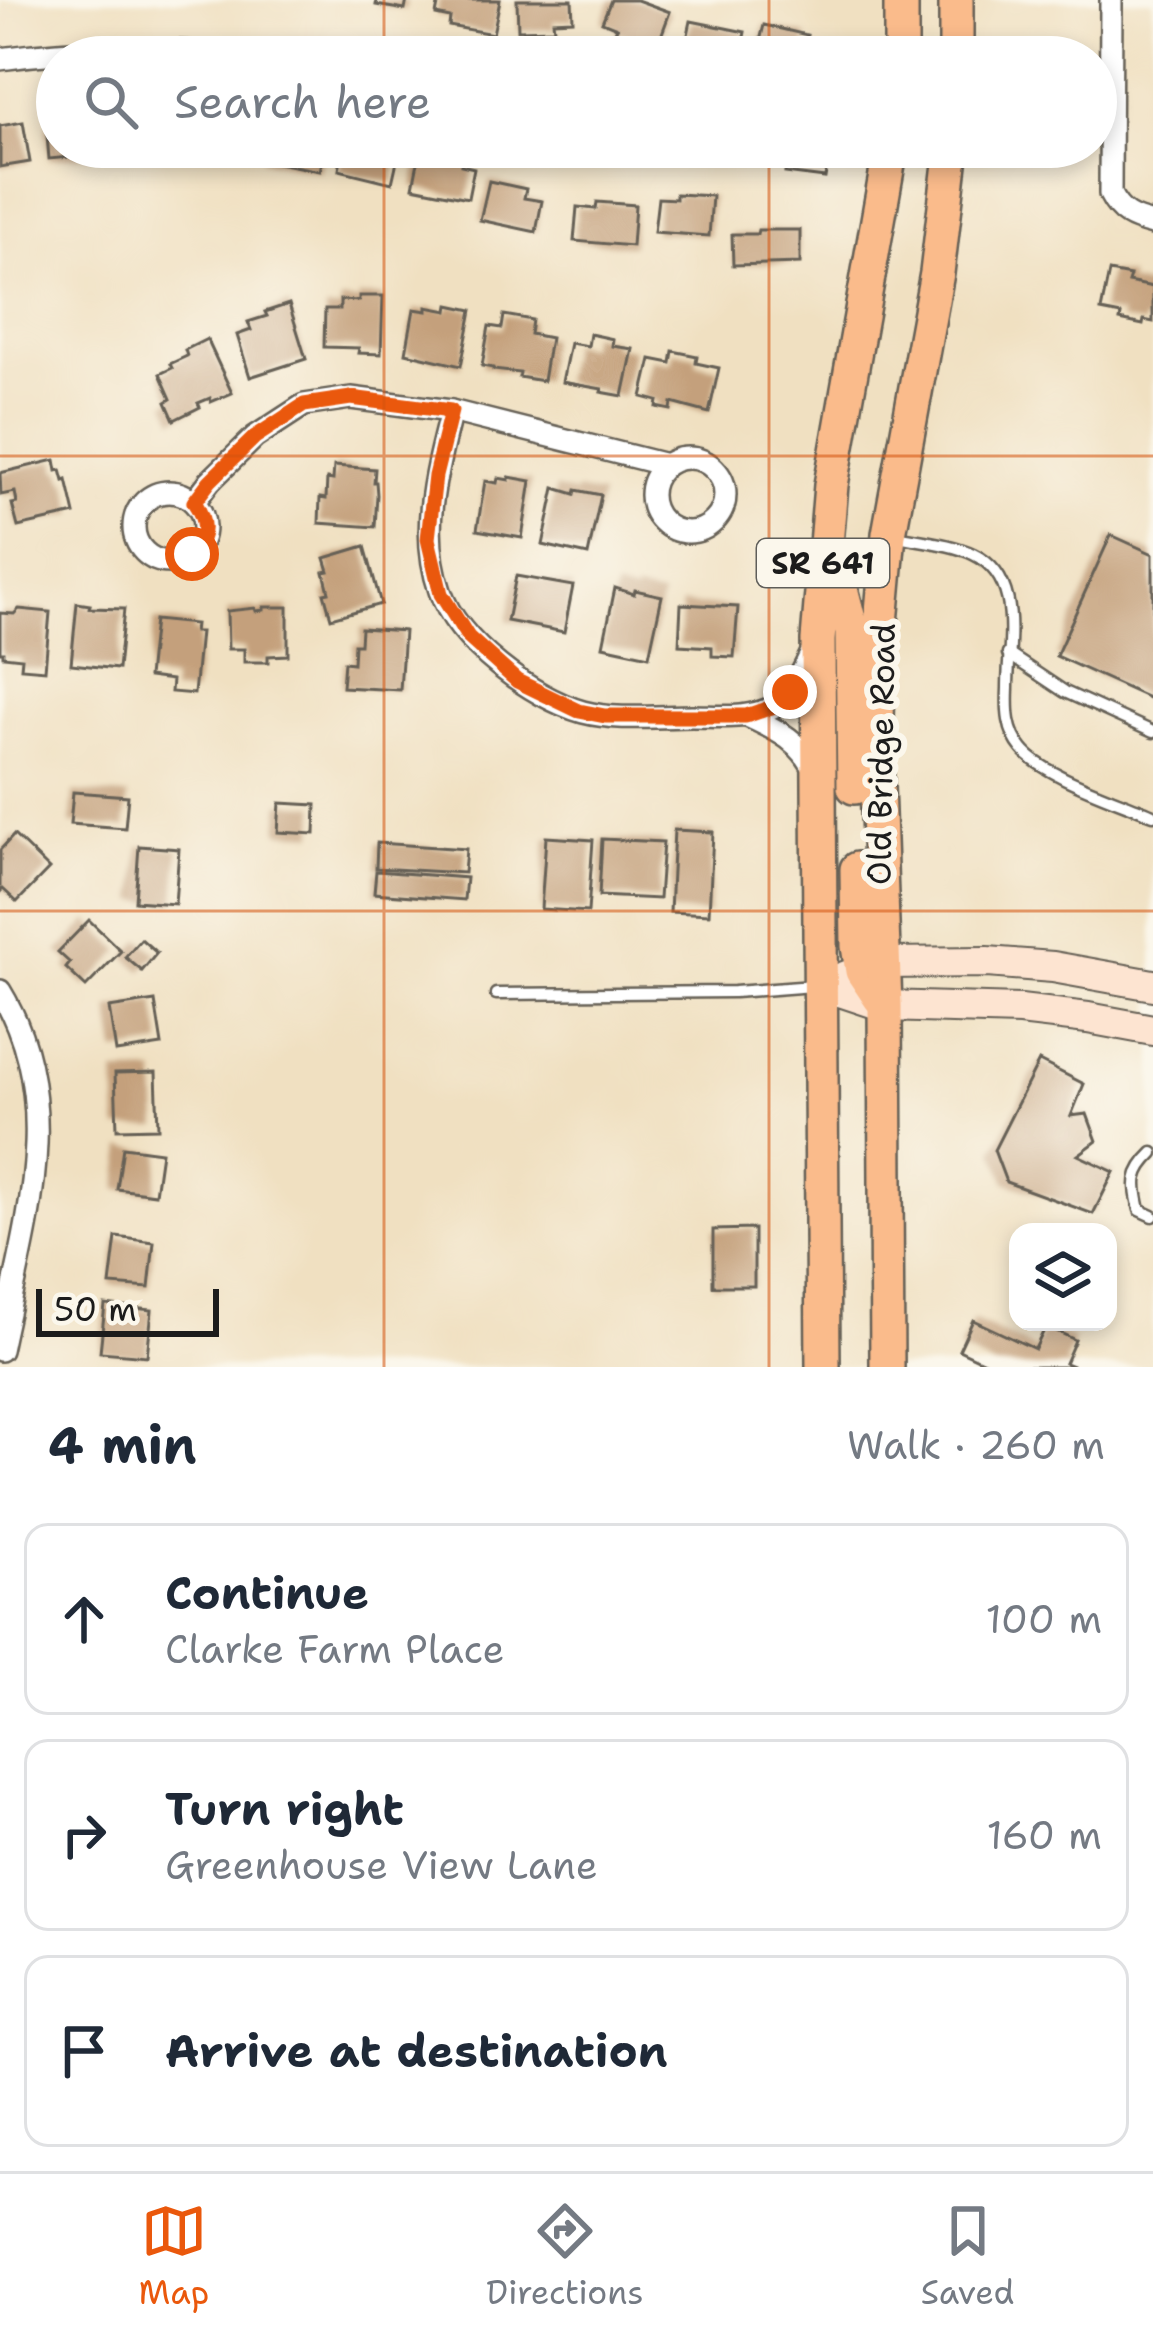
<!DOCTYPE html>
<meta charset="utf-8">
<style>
:root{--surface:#fff;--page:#f6f6f7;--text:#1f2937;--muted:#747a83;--line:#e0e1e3;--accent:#ea580c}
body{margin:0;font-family:"Shantell Sans",sans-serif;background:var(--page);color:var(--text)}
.controls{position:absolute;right:36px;bottom:36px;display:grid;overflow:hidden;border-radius:24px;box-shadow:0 6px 18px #0003}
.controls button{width:108px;height:108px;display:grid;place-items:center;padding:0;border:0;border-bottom:3px solid var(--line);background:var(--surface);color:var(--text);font:60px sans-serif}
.scale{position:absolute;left:36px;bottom:30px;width:183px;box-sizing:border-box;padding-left:12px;border:6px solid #1c1c1c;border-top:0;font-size:33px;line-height:42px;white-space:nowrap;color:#1c1c1c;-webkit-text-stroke:9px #fbf7ec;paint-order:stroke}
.stop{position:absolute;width:36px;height:36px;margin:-27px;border:9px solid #ea580c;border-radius:50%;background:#fff}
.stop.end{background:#ea580c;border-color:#fff;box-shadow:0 3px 12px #0008}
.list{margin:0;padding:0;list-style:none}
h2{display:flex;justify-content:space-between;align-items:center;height:156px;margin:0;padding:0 48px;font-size:51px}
h2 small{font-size:39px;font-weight:400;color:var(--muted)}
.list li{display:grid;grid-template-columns:78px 1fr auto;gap:36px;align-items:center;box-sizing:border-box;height:192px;margin:0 24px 24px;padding:0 24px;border:3px solid var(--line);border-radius:24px}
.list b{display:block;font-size:45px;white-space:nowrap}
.list p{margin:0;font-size:39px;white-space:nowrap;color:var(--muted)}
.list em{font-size:39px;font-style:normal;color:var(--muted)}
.icon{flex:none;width:66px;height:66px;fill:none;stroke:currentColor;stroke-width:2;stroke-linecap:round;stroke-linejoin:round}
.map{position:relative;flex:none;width:1153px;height:1367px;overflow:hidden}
.search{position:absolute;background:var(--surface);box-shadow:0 6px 18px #0003;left:36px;right:36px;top:36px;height:132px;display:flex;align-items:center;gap:30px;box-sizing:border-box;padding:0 42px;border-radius:66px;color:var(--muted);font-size:45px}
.sheet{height:804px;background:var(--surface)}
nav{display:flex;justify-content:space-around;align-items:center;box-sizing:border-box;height:168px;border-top:3px solid var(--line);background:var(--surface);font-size:33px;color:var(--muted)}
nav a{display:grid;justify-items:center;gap:6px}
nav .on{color:var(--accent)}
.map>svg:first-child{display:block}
</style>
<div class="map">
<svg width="1153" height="1367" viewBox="0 0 1153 1367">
<rect width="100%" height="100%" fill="#fbf7ec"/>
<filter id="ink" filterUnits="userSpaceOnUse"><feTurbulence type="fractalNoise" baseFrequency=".00833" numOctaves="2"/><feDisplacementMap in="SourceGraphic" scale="24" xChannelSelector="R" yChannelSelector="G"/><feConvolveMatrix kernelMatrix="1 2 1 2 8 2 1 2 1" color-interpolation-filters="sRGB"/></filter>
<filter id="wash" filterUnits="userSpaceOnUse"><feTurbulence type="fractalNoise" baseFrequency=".004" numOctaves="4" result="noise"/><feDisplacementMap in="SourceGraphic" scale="48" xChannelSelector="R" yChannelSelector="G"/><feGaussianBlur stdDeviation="2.7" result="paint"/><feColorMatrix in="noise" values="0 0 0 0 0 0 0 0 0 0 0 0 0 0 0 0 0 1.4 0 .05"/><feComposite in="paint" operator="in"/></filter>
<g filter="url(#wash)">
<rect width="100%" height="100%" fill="#f0e0c1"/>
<g id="blocks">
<g fill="#c4a07b">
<polygon points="377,0 407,0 405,10 376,5"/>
<polygon points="439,0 500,0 493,34 449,26 450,18 436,15"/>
<polygon points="517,0 572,0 573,20 553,21 554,29 518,30"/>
<polygon points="611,0 637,0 670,12 657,47 615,31 617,28 602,22"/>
<polygon points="691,21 745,32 740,57 696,57 684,53"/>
<polygon points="764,25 807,35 802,57 756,57"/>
<polygon points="23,122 30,162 0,167 0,126"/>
<polygon points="57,123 57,147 94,147 95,155 49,159 46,124"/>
<polygon points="129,147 173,147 173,155 129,153"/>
<polygon points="264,147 325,147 320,171 262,160"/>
<polygon points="343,147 382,147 399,152 392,183 339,170"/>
<polygon points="788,147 830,147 825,178 785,173"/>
<polygon points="420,152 462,161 461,165 474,168 468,198 413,187"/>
<polygon points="489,181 526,189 524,198 542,201 536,232 480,220"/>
<polygon points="676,194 712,196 709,236 654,232 658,198 676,199"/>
<polygon points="597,202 635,205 632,246 574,241 577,207 596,209"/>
<polygon points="758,230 800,230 800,263 733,265 732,234 757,234"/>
<polygon points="1109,272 1130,276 1128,282 1153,287 1153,322 1144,320 1143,325 1120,320 1121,315 1101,311"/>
<polygon points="359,296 383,296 381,354 358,353 359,348 324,347 325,309 340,309 340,300 359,301"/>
<polygon points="289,304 306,359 250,377 237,335 251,330 248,322 267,316 265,312"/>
<polygon points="449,305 472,310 461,366 406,353 414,309 427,311 427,307 448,311"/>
<polygon points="504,315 532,320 530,334 550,338 543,381 519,377 520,373 493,370 493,368 482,366 489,326 502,328"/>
<polygon points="590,334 613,339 612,346 633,349 623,396 601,392 602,389 562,382 570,343 588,346"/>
<polygon points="207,339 232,393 211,402 210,398 198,403 200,407 174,420 166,402 171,399 160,374 172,368 170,364 187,356 185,350"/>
<polygon points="673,351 697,356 696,363 719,368 709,413 672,403 671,410 657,407 658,401 642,397 651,359 671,363"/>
<polygon points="55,460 57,471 61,470 64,481 67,480 75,514 18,527 12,504 17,503 15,492 1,495 0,473"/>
<polygon points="334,466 375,469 374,482 376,482 377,495 375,527 319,523 320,498 326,499 327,479 333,480"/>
<polygon points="509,477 531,481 522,538 477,530 485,481 497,483 498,478 509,480"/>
<polygon points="555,488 575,494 576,490 601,495 588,555 543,545"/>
<polygon points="1111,535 1153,554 1153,700 1056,656"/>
<polygon points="365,546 381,604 331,618 324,593 329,592 324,572 329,571 325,558"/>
<polygon points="516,576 573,586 564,632 507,621"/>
<polygon points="615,588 634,594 635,590 662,596 649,656 603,646"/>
<polygon points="77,603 90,605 89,608 124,609 118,669 71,664"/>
<polygon points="681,604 738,607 734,657 712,656 712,647 679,645"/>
<polygon points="264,607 288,607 288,655 268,656 268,662 244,662 244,649 228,649 227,611 255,608 256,611 264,610"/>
<polygon points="19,609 50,612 45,670 21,668 22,658 3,656 3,652 0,652 0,613 14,614"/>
<polygon points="154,620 195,624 194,632 200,632 194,694 171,692 172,680 148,677"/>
<polygon points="361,628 404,631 400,690 342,687 344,662 353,663 354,644 360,644"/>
<polygon points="73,792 128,796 125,828 70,824"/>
<polygon points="280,803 316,805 315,834 278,832"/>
<polygon points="674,830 713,832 709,914 670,912"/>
<polygon points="14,835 49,869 17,902 3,889 0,892 0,850"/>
<polygon points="546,837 593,840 588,912 541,909"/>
<polygon points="602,839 663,842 659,899 599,896"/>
<polygon points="377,843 466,849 464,873 376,868"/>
<polygon points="139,846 179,849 175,904 135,901"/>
<polygon points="376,871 466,878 464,900 374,893"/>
<polygon points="89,920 121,951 86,987 66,968 70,963 58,952"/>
<polygon points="141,939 157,953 142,971 125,957"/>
<polygon points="155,1001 162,1045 116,1052 109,1008"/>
<polygon points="1039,1061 1084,1084 1071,1116 1087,1114 1097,1141 1078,1155 1114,1172 1093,1214 1006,1182 994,1150"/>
<polygon points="156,1072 158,1128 117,1129 115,1073"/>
<polygon points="123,1147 161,1152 155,1194 117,1189"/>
<polygon points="754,1229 754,1286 713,1286 713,1230"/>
<polygon points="116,1237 154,1242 149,1288 110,1285"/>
<polygon points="105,1305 152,1310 147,1356 100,1352"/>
<polygon points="973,1320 1035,1349 1046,1326 1075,1340 1065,1363 1075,1367 995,1367 959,1350"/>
</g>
</g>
</g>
<g filter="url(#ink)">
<use href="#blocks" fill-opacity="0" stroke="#666156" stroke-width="3"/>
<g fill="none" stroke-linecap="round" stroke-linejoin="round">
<defs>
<g id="lane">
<path d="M893,535C918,541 950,543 973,554C1024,578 1008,643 1008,688C1007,710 1007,731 1022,749C1043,776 1119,800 1153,815"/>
<polyline points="1008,654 1065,692 1153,732"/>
<polyline points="496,994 734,992 813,986"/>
<path d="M1153,1153C1132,1173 1134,1184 1140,1210L1153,1216"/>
</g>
<g id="street">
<path d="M1111,0L1110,194C1120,214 1132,219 1153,224"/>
<path d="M0,59C85,47 169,48 254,57"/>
<path d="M451,411C436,471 419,531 440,591C458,643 531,697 583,712C617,721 657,716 692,716C719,716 748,720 773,707C794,695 804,668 814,648"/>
<circle cx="688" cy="495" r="37"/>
<circle cx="169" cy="527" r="35"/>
<polyline points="194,502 210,481 255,437 304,405 351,398 451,411 666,465"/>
<path d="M747,716C778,730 803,742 817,775"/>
<path d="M0,991C68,1102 24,1232 0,1350"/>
</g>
<g id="secondary">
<polyline points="822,985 883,963 987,962 1053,967 1153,985"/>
<polyline points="822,985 885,1006 1020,1010 1088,1018 1153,1030"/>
</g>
<g id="primary">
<polyline points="901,0 901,57"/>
<polyline points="956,0 956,57"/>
<polyline points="832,554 852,631 854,787"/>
<polyline points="857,869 858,946 862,971 880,998"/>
<polyline points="823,1367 818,640 831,485 891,147"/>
<polyline points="887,1367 885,1006 876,757 879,645 889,534 937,273 952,147"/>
</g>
</defs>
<use href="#lane" stroke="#666156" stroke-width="15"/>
<use href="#street" stroke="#666156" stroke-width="26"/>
<use href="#secondary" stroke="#666156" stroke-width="34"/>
<use href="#primary" stroke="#666156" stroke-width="38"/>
<use href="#lane" stroke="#fff" stroke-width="10"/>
<use href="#street" stroke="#fff" stroke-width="21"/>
<use href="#secondary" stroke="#fde4d1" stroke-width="30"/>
<use href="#primary" stroke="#fabb8b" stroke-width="33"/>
</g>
</g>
<g fill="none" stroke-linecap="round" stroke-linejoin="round" filter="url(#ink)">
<path stroke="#ea580c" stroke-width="15" d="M192,554C207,537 207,521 194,502L210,481L255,437L304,405L351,398L451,411L435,476L428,539L441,594L468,637L517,681L579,711L605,716H746L772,707L790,692"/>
</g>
<path fill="none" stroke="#d4530e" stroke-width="3" stroke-opacity="0.55" d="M384,0V57M769,0V57M384,147V1367M769,147V1367M0,456H1153M0,911H1153"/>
<g text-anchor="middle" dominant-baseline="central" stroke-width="12" stroke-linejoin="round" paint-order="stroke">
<rect fill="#fbf7ec" stroke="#5f5e5a" stroke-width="3" x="757" y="539" width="132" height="48" rx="9"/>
<g font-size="30" font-weight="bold" fill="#1c1c1c">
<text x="823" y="563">SR 641</text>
</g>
<g font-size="33" fill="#1c1c1c" stroke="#fbf7ec">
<text transform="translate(881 754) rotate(-89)">Old Bridge Road</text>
</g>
</g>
</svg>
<div class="controls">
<button><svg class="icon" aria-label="layers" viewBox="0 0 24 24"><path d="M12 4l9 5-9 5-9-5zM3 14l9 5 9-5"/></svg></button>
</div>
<div class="scale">50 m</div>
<div class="stop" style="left:192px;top:554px"></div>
<div class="stop end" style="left:790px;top:692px"></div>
<div class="search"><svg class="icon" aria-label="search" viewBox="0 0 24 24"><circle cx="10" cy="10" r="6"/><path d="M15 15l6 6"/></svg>Search here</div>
</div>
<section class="sheet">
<h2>4 min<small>Walk · 260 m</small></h2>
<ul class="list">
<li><svg class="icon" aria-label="ahead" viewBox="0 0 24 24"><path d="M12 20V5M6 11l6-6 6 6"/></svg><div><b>Continue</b><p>Clarke Farm Place</p></div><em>100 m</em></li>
<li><svg class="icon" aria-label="right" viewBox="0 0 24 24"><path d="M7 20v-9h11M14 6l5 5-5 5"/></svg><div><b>Turn right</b><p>Greenhouse View Lane</p></div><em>160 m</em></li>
<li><svg class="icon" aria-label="arrive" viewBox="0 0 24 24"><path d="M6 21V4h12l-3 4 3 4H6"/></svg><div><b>Arrive at destination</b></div></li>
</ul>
</section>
<nav>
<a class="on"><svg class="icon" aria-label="map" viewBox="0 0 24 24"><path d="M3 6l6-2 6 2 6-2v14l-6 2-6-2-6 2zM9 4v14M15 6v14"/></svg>Map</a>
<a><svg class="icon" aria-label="directions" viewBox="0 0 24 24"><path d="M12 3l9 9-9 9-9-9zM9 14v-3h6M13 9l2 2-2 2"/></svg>Directions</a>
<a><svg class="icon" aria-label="saved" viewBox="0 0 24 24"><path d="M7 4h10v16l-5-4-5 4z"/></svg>Saved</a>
</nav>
